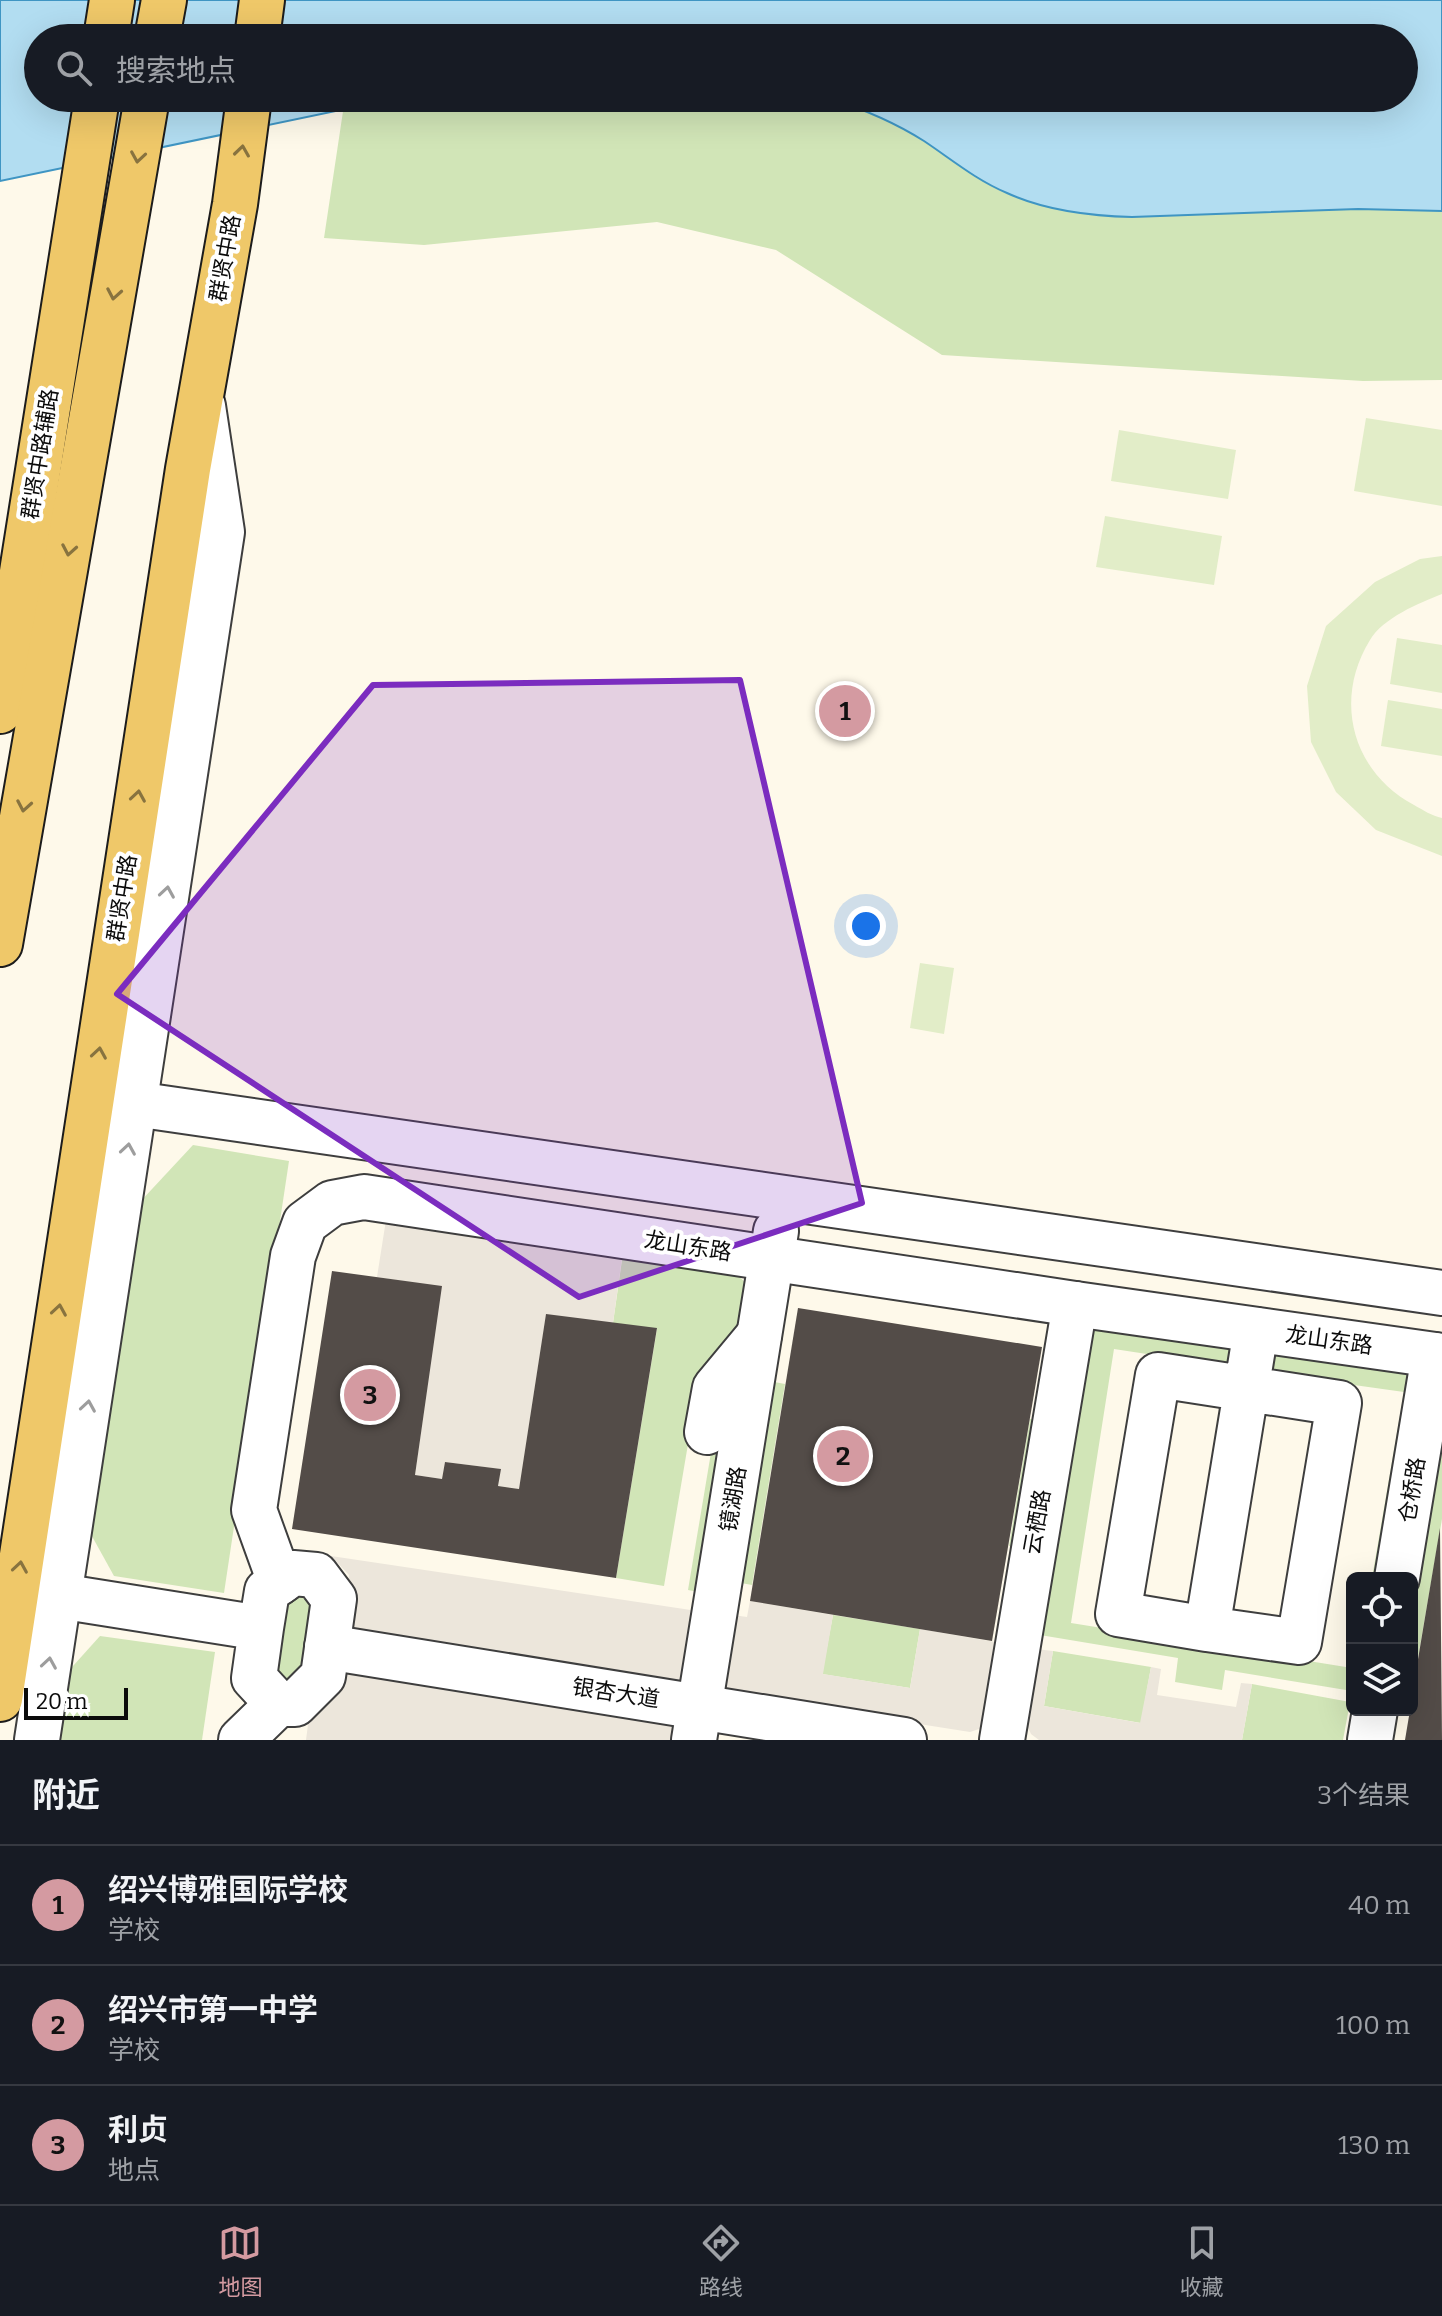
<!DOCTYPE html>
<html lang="zh">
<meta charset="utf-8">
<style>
:root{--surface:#171b24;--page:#242831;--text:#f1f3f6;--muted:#9ea1a6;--line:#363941;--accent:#d49aa1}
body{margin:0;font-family:Bitter,"Noto Sans SC",serif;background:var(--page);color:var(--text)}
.controls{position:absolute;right:24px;bottom:24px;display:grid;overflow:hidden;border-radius:12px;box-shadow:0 8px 32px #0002}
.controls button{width:72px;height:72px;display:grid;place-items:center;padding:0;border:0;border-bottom:2px solid var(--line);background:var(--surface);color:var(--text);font:40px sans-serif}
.scale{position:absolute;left:24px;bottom:20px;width:104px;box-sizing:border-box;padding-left:8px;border:4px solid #0b0b0b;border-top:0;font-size:22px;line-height:28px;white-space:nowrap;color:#0b0b0b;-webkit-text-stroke:6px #fff;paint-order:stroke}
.you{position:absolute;left:866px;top:926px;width:28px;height:28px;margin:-20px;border:6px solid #fff;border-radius:50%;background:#1a73e8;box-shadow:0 0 0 12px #1a73e833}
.badge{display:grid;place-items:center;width:52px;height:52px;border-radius:50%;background:var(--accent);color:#111;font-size:26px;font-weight:700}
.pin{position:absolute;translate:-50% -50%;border:4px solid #fff;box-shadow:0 2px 8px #0006}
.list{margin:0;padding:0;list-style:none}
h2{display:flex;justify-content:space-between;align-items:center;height:104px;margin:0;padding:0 32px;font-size:34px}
h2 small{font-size:26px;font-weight:400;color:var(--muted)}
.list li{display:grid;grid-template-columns:52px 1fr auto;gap:24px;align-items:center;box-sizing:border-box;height:120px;padding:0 32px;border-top:2px solid var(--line)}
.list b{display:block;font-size:30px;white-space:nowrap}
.list p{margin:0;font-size:26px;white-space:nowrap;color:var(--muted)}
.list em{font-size:26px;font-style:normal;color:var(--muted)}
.icon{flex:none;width:44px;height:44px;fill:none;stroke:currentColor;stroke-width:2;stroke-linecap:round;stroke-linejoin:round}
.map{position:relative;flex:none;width:1442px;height:1740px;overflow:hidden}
.search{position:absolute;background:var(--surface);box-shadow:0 8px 32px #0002;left:24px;right:24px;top:24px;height:88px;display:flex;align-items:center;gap:20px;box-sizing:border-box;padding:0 28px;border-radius:44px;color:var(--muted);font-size:30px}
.sheet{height:464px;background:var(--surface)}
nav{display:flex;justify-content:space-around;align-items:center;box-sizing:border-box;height:112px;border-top:2px solid var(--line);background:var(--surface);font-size:22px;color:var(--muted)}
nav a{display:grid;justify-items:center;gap:4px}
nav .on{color:var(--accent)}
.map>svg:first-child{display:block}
</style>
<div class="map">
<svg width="1442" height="1740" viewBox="0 0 1442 1740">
<rect width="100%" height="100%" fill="#fef9ea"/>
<g fill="#d1e5b7">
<polygon points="1442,0 1442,380 1363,381 942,355 776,250 657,222 424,245 324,238 345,98 1404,98 1404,38"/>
<polygon points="193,1145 289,1161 224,1593 114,1576 88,1529 139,1203"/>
<polygon points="622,1260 734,1272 747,1284 747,1326 698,1385 664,1586 616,1578 657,1329 613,1323"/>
<polygon points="1093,1321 1236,1341 1232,1367 1114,1349 1071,1623 1352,1668 1352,1691 1225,1670 1222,1690 1175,1682 1178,1658 1040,1635"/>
<polygon points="1273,1352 1421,1374 1389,1578 1372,1578 1404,1392 1269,1373"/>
<polygon points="764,1380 785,1384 752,1585 730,1581"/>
<polygon points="721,1393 737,1396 703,1593 688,1590"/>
<polygon points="1442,1405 1442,1519 1415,1675 1412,1675 1412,1578"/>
<polygon points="1030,1419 1046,1421 1026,1549 1009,1546"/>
<polygon points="296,1583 316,1601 305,1681 294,1694 276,1675 287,1598"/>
<polygon points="833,1615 920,1629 910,1688 822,1674"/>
<polygon points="100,1636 215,1652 202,1740 55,1740 64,1676"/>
<polygon points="1053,1651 1151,1667 1141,1723 1044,1706"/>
<polygon points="1252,1684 1350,1702 1343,1740 1242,1740"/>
</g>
<g fill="#e2edc8">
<polygon points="1366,418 1442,430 1442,506 1354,491"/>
<polygon points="1119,430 1236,450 1228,499 1111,481"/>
<polygon points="1105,516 1222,536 1214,585 1096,567"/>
<path d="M1442,556V594C1419,603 1383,618 1370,640C1333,700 1352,772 1414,805C1423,810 1432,816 1442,818V856L1376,830L1336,792L1311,742L1307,686L1326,626L1375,582L1420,559Z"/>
<polygon points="1397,638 1442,645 1442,693 1390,684"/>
<polygon points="1388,700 1442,709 1442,756 1381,746"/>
<polygon points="920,963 954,968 944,1034 910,1028"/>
</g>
<g fill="#ece6db">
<polygon points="389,1201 625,1236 613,1323 546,1315 519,1489 498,1486 500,1469 445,1462 442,1479 415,1475 441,1287 377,1277"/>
<polygon points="331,1556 704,1612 695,1673 680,1684 362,1638 345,1616 349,1575"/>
<polygon points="750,1601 833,1615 823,1674 910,1688 920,1629 1007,1644 985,1727 970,1732 735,1695 720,1690 726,1614 747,1617"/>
<polygon points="1036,1649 1053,1651 1044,1706 1140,1723 1151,1667 1161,1669 1157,1695 1236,1707 1241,1683 1252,1684 1242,1740 1039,1740 1031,1734 1025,1721"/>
<polygon points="354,1665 670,1715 681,1727 679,1740 306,1740 309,1717 327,1704 335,1679"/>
</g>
<path fill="#b2ddf1" stroke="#3f95c3" stroke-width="2" d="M0,0H1442V211L1358,209L1132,217C1089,216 1046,211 1007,193C976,180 951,159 924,141C894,122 863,109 829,98H1404V38H38V98H398L0,181Z"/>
<g fill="#534c48">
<polygon points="332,1271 442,1286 415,1475 442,1479 445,1462 501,1469 498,1486 519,1489 546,1314 657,1328 616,1578 292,1529"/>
<polygon points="798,1308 1042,1347 992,1641 750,1601"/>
<polygon points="1440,1528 1442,1740 1405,1740 1410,1710 1412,1710 1412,1695"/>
</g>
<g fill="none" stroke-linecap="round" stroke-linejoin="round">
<defs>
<g id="minor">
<polyline points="135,1104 1442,1293"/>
<polyline points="707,1432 715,1388 759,1335"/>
<polyline points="1397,1578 1434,1355"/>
<polyline points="280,1582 254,1510 293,1256 305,1223 332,1203 364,1197 1075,1304 1442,1356"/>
<polyline points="59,1596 261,1628 267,1591 293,1573 316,1575 334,1599 323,1676 295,1704 278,1704 254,1678 261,1628"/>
<polyline points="1207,1629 1299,1642 1339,1403 1158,1375 1118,1614 1207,1629 1256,1330"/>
<polyline points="327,1647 904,1740"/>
<polyline points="37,1740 222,532 203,406"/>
<polyline points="241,1740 278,1704"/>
<polyline points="694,1740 776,1231"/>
<polyline points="1002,1740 1075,1304"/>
<polyline points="1370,1740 1375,1710"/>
</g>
<g id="major">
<polyline points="106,38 112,0"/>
<polyline points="157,38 164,0"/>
<polyline points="257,38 262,0"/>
<polyline points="0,711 97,98"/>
<polyline points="0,944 147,98"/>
<polyline points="0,1699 188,469 235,204 249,98"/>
</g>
</defs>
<use href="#minor" stroke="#3e3e3e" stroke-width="48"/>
<use href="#major" stroke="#1c1c1c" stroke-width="48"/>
<use href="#minor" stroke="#fff" stroke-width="44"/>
<use href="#major" stroke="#efc869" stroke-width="44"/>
</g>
<defs><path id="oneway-chevron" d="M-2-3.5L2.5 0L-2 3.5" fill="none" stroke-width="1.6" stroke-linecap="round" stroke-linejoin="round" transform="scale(2)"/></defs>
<g stroke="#88733f">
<use href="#oneway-chevron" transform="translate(242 151) rotate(-82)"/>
<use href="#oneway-chevron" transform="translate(138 157) rotate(99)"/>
<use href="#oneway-chevron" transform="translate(114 294) rotate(100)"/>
<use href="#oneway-chevron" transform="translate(69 550) rotate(100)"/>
<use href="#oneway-chevron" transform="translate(138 796) rotate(-81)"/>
<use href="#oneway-chevron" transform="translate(24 806) rotate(100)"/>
<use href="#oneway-chevron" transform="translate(99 1053) rotate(-81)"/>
<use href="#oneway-chevron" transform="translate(59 1310) rotate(-81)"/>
<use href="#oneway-chevron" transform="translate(20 1567) rotate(-81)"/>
</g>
<g stroke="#9d9d9d">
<use href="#oneway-chevron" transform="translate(167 892) rotate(-81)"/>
<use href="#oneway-chevron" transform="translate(128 1149) rotate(-81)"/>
<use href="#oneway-chevron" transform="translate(88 1406) rotate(-81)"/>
<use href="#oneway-chevron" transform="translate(49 1663) rotate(-81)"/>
</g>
<path fill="#7b2cbf" fill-opacity="0.2" stroke="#7b2cbf" stroke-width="6" stroke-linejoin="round" d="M740,680L862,1203L579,1297L117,994L373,685Z"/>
<g text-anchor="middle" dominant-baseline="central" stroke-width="8" stroke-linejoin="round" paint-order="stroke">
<g font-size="22" fill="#0b0b0b" stroke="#fff">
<text transform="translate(225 258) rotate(-80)">群贤中路</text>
<text transform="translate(40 454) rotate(-81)">群贤中路辅路</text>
<text transform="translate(122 898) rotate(-81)">群贤中路</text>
<text transform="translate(688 1246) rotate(9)">龙山东路</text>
<text transform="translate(1329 1340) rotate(8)">龙山东路</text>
<text transform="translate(1412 1490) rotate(-81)">仓桥路</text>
<text transform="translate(733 1499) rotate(-81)">镜湖路</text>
<text transform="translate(1037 1522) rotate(-80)">云栖路</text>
<text transform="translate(616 1693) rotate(9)">银杏大道</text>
</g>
</g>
</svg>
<div class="controls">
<button><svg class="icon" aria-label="locate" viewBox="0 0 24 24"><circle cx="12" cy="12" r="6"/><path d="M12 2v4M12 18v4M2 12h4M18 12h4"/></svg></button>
<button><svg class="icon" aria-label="layers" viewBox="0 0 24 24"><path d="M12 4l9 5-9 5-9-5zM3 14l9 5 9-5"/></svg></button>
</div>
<div class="scale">20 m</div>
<div class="you"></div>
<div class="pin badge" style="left:845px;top:711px">1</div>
<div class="pin badge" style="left:843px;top:1456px">2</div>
<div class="pin badge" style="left:370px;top:1395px">3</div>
<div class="search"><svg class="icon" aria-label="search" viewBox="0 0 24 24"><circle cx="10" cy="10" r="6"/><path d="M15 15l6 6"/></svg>搜索地点</div>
</div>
<section class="sheet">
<h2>附近<small>3个结果</small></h2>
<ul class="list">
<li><span class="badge">1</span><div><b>绍兴博雅国际学校</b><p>学校</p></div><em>40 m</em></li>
<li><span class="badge">2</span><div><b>绍兴市第一中学</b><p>学校</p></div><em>100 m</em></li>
<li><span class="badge">3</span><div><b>利贞</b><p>地点</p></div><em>130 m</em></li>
</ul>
</section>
<nav>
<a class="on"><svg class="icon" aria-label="map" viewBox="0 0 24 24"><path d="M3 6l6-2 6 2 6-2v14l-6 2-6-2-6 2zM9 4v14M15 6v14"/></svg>地图</a>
<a><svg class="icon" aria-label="directions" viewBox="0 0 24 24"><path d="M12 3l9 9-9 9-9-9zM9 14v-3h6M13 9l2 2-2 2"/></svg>路线</a>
<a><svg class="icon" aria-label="saved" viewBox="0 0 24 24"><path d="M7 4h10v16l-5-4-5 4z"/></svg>收藏</a>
</nav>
